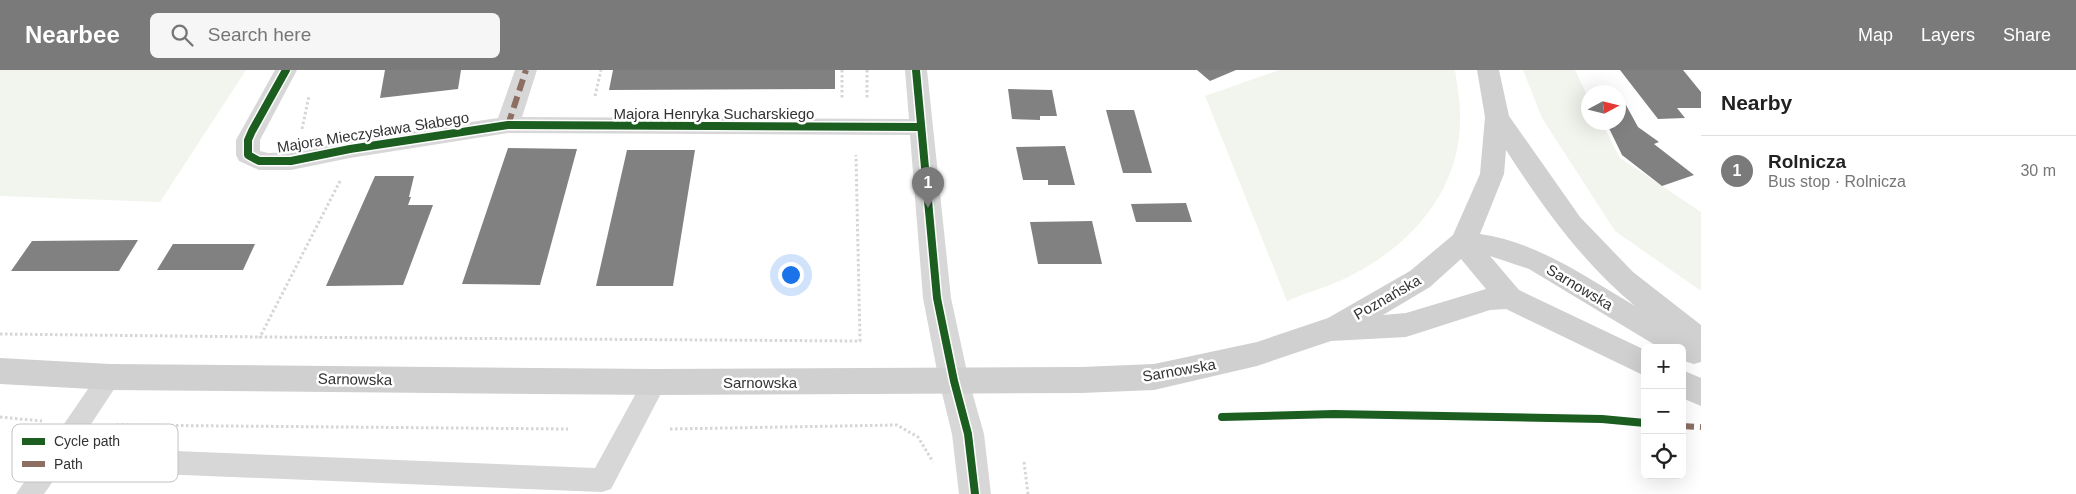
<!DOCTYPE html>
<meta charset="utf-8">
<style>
:root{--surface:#fff;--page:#f6f6f6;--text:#222;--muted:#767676;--line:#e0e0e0;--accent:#7a7a7a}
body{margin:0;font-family:Helvetica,sans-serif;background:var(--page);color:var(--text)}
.controls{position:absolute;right:15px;bottom:15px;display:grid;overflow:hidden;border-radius:8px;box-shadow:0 5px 20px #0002}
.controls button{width:45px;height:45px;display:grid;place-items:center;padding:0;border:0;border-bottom:1px solid var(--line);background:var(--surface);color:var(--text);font:25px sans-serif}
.compass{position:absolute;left:1581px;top:15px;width:45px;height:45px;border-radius:50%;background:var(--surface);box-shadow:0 5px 20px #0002;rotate:83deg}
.you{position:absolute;left:790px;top:204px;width:18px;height:18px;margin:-12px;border:4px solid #fff;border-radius:50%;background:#1a73e8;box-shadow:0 0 0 8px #1a73e833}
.badge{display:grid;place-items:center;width:32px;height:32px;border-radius:50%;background:var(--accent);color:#fff;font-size:16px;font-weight:700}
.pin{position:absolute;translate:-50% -41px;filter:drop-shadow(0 1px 2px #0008)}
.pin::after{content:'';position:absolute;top:26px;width:18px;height:15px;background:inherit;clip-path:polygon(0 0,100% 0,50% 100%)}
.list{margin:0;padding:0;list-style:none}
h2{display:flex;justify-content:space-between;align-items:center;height:65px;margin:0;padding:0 20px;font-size:21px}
h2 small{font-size:16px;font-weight:400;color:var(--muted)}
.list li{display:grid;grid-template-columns:32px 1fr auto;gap:15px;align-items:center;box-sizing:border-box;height:70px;padding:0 20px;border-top:1px solid var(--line)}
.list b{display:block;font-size:19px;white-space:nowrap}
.list p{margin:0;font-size:16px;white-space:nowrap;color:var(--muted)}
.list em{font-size:16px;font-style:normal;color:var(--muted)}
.icon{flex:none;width:28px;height:28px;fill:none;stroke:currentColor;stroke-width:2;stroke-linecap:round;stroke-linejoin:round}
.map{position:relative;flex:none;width:1701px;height:424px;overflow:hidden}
header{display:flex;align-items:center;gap:30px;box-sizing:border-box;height:70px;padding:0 25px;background:var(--accent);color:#fff}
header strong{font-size:24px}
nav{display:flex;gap:28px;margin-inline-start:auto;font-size:18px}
.search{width:350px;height:45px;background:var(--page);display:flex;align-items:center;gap:12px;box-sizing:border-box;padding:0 18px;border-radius:8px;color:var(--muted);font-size:19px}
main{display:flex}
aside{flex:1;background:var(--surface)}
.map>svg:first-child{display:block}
</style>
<header>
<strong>Nearbee</strong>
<div class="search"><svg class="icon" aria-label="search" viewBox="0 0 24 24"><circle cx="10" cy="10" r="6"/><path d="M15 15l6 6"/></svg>Search here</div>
<nav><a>Map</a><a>Layers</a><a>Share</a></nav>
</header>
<main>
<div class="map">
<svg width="1701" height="424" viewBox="0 0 1701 424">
<rect width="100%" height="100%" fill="#fff"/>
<g fill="#f1f5ed">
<polygon points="0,0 246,0 160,132 0,126"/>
<path d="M1279,0H1455C1457,15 1460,30 1460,45C1462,121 1409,178 1344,209C1326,217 1306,223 1287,231L1205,26Z"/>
<polygon points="1523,0 1575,0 1588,27 1588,52 1602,53 1620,88 1701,142 1701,221 1615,161 1542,48"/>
</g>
<g fill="#818181">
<polygon points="385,0 461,0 458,19 380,28"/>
<polygon points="613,0 835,0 835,19 609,20"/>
<polygon points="1197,0 1236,0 1210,11"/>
<polygon points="1620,0 1683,0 1701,22 1701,38 1677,38 1685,48 1658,49"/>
<polygon points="1008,19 1052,20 1057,46 1040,46 1040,50 1012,49"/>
<polygon points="1618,34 1626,35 1638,57 1659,72 1654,74 1694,105 1662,116 1622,85 1606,52 1618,52"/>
<polygon points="1106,40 1134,40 1152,103 1123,103"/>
<polygon points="1065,76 1075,115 1048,115 1048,110 1023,110 1016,77"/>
<polygon points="508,78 577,79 540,215 462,214"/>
<polygon points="627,80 695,80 673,216 596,216"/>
<polygon points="375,106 414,106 409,127 411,127 408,135 433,135 403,215 326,216"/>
<polygon points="1186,133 1192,152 1136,152 1131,134"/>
<polygon points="1092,151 1102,194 1038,194 1030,152"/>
<polygon points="138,170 119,201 11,201 32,171"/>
<polygon points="173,174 255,174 243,200 157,200"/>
</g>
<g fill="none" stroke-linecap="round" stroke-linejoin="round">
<g stroke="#d6d6d6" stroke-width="3" stroke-dasharray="2.5 2.5" stroke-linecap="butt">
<polyline points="842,0 842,29"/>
<polyline points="867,0 867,29"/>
<polyline points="595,26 601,0"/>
<polyline points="302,59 309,26"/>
<polyline points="340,111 260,267 860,271 856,85"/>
<polyline points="0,264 260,267"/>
<polyline points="0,347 42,351"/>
<polyline points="116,355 568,359"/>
<polyline points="670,359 897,355 918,367 933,392"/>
<polyline points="1024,392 1028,424"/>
</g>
<polygon fill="#d7d7d7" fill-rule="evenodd" points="110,297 119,300 122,307 76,377 595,398 646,305 655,302 664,305 667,312 611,419 602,422 61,400 44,424 16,424 101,300"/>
<polygon fill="#d7d7d7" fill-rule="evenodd" points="275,0 297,0 260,70 260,81 268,83 291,82 350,70 498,48 515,0 537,0 522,47 909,49 905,0 927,0 951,228 969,311 984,364 991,424 959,424 952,364 939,311 923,228 910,65 508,63 350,88 291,100 259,100 239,91 236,85 236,70"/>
<g fill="#d0d0d0" fill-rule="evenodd">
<path d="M1477,0H1499L1509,46L1580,147L1633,202L1701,255V292L1694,294L1684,291L1682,278H1660L1529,199L1490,186L1519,220L1645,280V306L1506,239L1490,240L1406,267L1331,271L1257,296L1154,320L1081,323L655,325L110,320L0,314V288L110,294L655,299L1081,297L1154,294L1257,272L1328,248L1410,201L1453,165L1480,104L1485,47ZM1506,80C1543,137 1582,192 1635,236C1586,207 1537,172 1480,164L1504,104ZM1461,189L1486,219L1406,243L1383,245L1430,217Z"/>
<polygon points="1682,300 1701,308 1701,336 1682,328"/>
</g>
<g stroke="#8d6e63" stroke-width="6" stroke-dasharray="12 6" stroke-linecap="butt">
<polyline points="508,55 526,0"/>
<polyline points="1682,356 1701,357"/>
</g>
<defs>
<g id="cycleway">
<polyline points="286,0 252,61 248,70 248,85 259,91 291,91 350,79 508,55 919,57"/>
<polyline points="916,0 937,228 954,311 968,364 975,424"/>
<polyline points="1222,347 1334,344 1602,349 1645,353"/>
</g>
</defs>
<use href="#cycleway" stroke="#fff" stroke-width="11"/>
<use href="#cycleway" stroke="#1b5e20" stroke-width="8"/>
</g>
<g text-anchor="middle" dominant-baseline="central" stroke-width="5" stroke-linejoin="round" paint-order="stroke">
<g font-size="15" fill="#333" stroke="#fff">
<text x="714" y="43">Majora Henryka Sucharskiego</text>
<text transform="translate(373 62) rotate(-9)">Majora Mieczysława Słabego</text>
<text transform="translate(1580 217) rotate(31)">Sarnowska</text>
<text transform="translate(1387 227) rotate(-30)">Poznańska</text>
<text transform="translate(1179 300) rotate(-10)">Sarnowska</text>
<text transform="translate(355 309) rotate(1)">Sarnowska</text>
<text x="760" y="312">Sarnowska</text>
</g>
</g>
<rect x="12" y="354" width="166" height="58" rx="8" fill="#fff" stroke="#c2c2c2" stroke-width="1"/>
<rect x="22" y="368" width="23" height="7" fill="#1b5e20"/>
<rect x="22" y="391" width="23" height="6" fill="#8d6e63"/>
<g font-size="14" fill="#333">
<text x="54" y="376">Cycle path</text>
<text x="54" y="399">Path</text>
</g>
</svg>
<div class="controls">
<button>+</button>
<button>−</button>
<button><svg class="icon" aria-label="locate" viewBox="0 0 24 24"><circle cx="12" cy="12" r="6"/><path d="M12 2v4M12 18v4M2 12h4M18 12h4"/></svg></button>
</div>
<svg class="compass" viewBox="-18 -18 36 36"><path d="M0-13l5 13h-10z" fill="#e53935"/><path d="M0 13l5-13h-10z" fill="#767676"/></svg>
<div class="you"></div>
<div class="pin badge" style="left:928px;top:138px">1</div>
</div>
<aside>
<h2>Nearby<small></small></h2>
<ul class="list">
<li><span class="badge">1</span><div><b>Rolnicza</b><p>Bus stop · Rolnicza</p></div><em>30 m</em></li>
</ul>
</aside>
</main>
